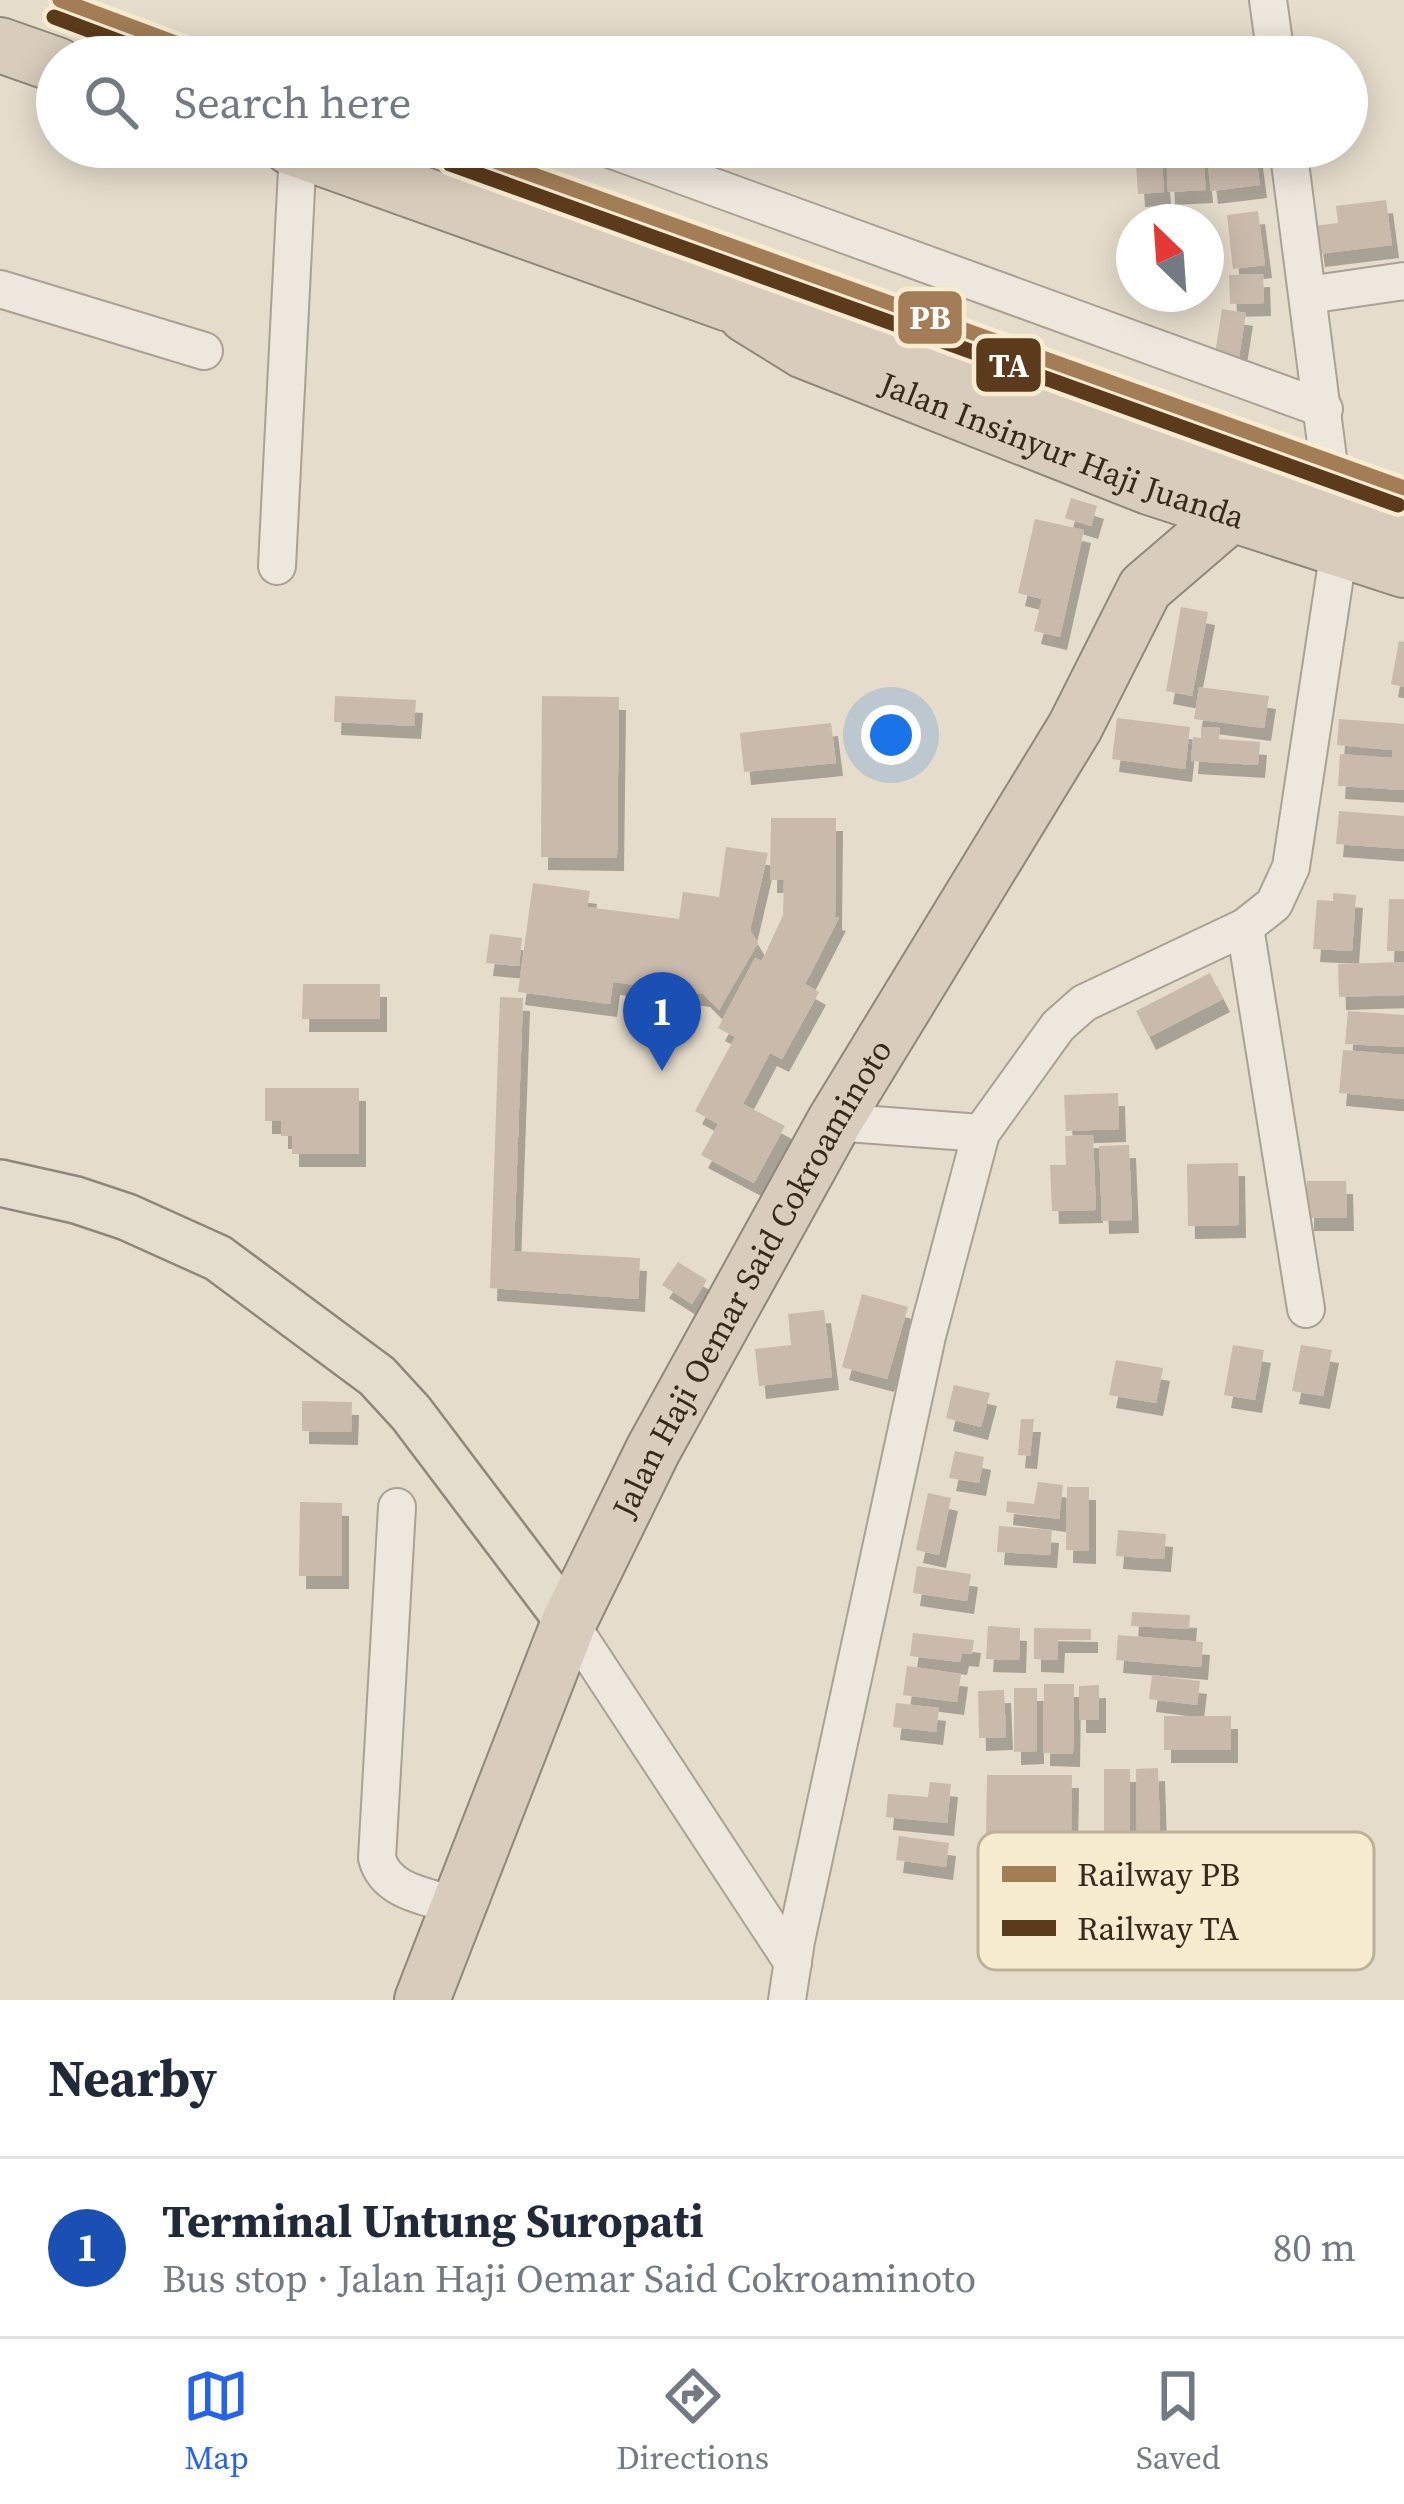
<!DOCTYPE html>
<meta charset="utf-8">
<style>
:root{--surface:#fff;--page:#f2f2f3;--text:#1f2937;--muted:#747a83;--line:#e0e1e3;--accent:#2563eb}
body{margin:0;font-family:"Source Serif 4",serif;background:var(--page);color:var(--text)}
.compass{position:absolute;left:1116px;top:204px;width:108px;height:108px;border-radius:50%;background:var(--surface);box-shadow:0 6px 30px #0003;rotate:335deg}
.you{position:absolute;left:891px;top:735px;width:42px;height:42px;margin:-30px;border:9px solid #fff;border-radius:50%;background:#1a73e8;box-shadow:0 0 0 18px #1a73e833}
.badge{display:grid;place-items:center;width:78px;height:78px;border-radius:50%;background:var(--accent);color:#fff;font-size:39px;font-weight:700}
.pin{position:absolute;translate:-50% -99px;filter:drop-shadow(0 3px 6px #0008)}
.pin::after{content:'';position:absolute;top:63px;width:42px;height:36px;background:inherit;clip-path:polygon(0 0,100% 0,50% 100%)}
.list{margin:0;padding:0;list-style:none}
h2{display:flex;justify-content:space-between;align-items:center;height:156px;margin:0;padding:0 48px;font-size:51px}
h2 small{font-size:39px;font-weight:400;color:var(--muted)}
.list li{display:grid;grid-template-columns:78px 1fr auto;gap:36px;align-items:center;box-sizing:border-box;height:180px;padding:0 48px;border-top:3px solid var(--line)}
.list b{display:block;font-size:45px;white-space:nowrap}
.list p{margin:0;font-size:39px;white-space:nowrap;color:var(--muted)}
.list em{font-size:39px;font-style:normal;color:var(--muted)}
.icon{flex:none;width:66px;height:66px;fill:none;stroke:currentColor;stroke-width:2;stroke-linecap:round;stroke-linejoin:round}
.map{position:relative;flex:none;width:1404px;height:2000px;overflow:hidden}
.search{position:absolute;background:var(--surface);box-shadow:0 6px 30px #0003;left:36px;right:36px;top:36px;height:132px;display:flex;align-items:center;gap:30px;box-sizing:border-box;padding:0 42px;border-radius:66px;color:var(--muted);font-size:45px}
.sheet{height:336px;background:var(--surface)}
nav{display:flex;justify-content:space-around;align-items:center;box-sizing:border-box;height:168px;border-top:3px solid var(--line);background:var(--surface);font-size:33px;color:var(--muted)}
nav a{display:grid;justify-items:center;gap:6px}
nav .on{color:var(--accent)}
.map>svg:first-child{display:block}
</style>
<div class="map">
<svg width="1404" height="2000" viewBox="0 0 1404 2000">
<defs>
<filter id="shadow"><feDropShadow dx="7" dy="13" stdDeviation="0" flood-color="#0004"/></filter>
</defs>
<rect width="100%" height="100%" fill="#e5dccb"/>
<g fill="#c9baac" filter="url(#shadow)">
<polygon points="1161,147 1164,192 1138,194 1135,149"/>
<polygon points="1166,147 1202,147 1206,190 1168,192"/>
<polygon points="1235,147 1255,147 1260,185 1211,191 1206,151"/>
<polygon points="1386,200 1392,245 1318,254 1314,226 1338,223 1336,206"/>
<polygon points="1258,211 1265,265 1233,269 1227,215"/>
<polygon points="1263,274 1264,303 1230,304 1229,275"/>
<polygon points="1222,309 1246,313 1239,357 1215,354"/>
<polygon points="1071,498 1097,506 1091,526 1065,518"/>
<polygon points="1035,519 1084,530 1060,637 1034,631 1042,599 1018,593"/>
<polygon points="1181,607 1208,612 1192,696 1166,691"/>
<polygon points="1399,641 1404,642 1404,687 1391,684"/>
<polygon points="1199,687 1269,696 1264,728 1194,719"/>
<polygon points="335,696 416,700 414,726 334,722"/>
<polygon points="542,696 619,697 617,858 541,857"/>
<polygon points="1117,718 1190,727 1185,769 1112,759"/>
<polygon points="1339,719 1404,724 1404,790 1338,786 1340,754 1392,758 1392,750 1337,745"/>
<polygon points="831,723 836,763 744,772 740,733"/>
<polygon points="1201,727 1220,728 1219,739 1260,742 1258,765 1191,761 1193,737 1201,738"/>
<polygon points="1339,811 1404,816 1404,849 1336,844"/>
<polygon points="771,818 836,818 835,917 839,918 805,984 819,992 782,1059 770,1053 743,1104 785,1126 754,1183 701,1155 718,1124 695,1111 735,1037 718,1028 755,958 762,961 783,915 784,880 770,880"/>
<polygon points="726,847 768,853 750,930 758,943 719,1010 703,994 613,982 610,1004 518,992 533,883 590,891 587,907 679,919 683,892 719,897"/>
<polygon points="1333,893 1356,895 1352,951 1313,949 1317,900 1333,901"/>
<polygon points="1389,899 1404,899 1404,951 1387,951"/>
<polygon points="490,934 522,938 519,966 486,963"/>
<polygon points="1404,962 1404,995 1339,997 1338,964"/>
<polygon points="1210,973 1223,999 1149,1037 1136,1011"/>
<polygon points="303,984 380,984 380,1019 302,1019"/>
<polygon points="500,997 523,998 514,1251 640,1258 638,1299 490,1288"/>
<polygon points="1348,1011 1404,1015 1404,1047 1345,1044"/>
<polygon points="1343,1050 1404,1055 1404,1099 1339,1093"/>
<polygon points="265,1088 359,1088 359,1154 292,1154 292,1136 281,1136 281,1121 265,1121"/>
<polygon points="1118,1093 1119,1129 1066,1131 1064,1095"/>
<polygon points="1093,1135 1096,1210 1052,1211 1050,1165 1066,1165 1065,1136"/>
<polygon points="1129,1145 1132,1220 1102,1221 1099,1146"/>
<polygon points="1238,1163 1239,1225 1188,1226 1187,1164"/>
<polygon points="1307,1181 1346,1181 1347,1218 1307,1218"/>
<polygon points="678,1262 707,1280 692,1304 662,1285"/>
<polygon points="862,1294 908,1307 887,1379 842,1367"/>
<polygon points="824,1310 832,1377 759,1386 755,1349 791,1345 788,1314"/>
<polygon points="1233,1345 1264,1350 1255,1400 1224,1395"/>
<polygon points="1301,1345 1332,1350 1323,1396 1292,1391"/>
<polygon points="1116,1360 1163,1368 1156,1403 1109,1395"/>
<polygon points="954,1385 990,1393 981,1427 946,1418"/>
<polygon points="302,1401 352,1402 351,1432 302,1431"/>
<polygon points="1021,1419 1034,1419 1030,1456 1018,1455"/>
<polygon points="955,1451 984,1457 979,1483 949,1478"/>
<polygon points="1038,1482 1063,1485 1059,1519 1006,1512 1007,1501 1034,1504"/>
<polygon points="1067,1487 1089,1487 1089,1551 1066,1550"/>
<polygon points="928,1493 951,1498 939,1555 916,1550"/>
<polygon points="300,1502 342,1503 342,1576 299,1576"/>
<polygon points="999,1526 1052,1530 1050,1555 997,1552"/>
<polygon points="1118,1530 1166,1534 1164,1559 1116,1556"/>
<polygon points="917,1566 971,1574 967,1601 913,1593"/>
<polygon points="1132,1612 1190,1615 1189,1629 1131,1626"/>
<polygon points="988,1626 1020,1628 1019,1660 986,1659"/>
<polygon points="1034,1628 1091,1629 1091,1640 1058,1640 1057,1660 1034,1659"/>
<polygon points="913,1633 974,1640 972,1654 962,1653 960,1662 910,1656"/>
<polygon points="1118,1635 1203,1642 1201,1667 1116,1660"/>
<polygon points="907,1666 961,1674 957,1702 903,1695"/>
<polygon points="1152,1675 1200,1681 1197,1705 1149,1699"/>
<polygon points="1044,1684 1074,1684 1073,1754 1043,1753"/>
<polygon points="1099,1685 1099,1720 1079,1720 1079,1686"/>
<polygon points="1014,1688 1037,1688 1037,1751 1014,1752"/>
<polygon points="1004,1690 1006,1737 979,1738 978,1691"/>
<polygon points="896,1703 939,1708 936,1732 893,1727"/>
<rect x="1164" y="1716" width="67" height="34"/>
<polygon points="1158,1768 1160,1832 1137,1833 1136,1769"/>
<rect x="1104" y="1769" width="26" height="63"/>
<polygon points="987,1775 1072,1775 1071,1835 986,1834"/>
<polygon points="930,1782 951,1784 947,1823 886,1817 888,1794 928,1797"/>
<polygon points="899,1836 949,1843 946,1867 896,1860"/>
</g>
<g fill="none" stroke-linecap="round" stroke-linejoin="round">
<defs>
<g id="minor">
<polyline points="1268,0 1276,57"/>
<polyline points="604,147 1324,409"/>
<polyline points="1288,147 1330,474"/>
<polyline points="0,289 204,351"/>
<polyline points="1308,295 1404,281"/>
<polyline points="277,566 298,150"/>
<polyline points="1245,927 1306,1309"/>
<polyline points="834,1122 981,1133"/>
<path d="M397,1507L377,1858C386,1893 428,1896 460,1907"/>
<polyline points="569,1622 793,1963"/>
<polyline points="787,2000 796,1941 927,1336 981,1133 1058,1026 1084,1003 1245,927 1274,904 1291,867 1338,556"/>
</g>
<polyline id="major" points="0,1183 76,1200 127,1217 218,1258 377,1376 411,1413 569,1622"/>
<g id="highway">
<polyline points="0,45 57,65"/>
<polyline points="290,147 729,304 831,319 1330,507 1404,531"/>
<path id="s1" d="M746,315L804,351L1149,487L1404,570"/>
<path id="s2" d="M422,2000L569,1622L653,1450L834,1122L1075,727L1145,588L1230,515L1245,475"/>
</g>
</defs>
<use href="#minor" stroke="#aaa195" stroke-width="40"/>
<use href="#major" stroke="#8f877b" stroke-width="50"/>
<use href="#highway" stroke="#8f877b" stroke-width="58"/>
<use href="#minor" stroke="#ede7dd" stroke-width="36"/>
<use href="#major" stroke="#e4ddce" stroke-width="45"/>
<use href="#highway" stroke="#d8cdbc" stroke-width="54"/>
<defs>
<g id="rail-1">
<polyline points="60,0 213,57"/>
<polyline points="456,147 1404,488"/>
</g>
<g id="rail-2">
<polyline points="54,17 161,57"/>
<polyline points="450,164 1398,505"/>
</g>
</defs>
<use href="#rail-1" stroke="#f7ebd0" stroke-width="24"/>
<use href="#rail-2" stroke="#f7ebd0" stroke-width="24"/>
<use href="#rail-1" stroke="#a27d56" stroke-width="15"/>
<use href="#rail-2" stroke="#5b3b1b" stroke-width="15"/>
</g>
<g text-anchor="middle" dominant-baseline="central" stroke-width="9" stroke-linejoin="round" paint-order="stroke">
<g font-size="33" fill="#39291c" stroke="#f7ebd0">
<text stroke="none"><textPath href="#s1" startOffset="345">Jalan Insinyur Haji Juanda</textPath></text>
<text stroke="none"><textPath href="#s2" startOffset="795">Jalan Haji Oemar Said Cokroaminoto</textPath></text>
</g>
</g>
<rect x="978" y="1832" width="396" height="138" rx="18" fill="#f7ebd0" stroke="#beb19a" stroke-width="3"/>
<rect x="1002" y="1866" width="54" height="16" fill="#a27d56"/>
<rect x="1002" y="1920" width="54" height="16" fill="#5b3b1b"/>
<g font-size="33" fill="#39291c">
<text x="1077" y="1886">Railway PB</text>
<text x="1077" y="1940">Railway TA</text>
</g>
<g stroke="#f7ebd0" stroke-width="4.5">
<rect x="896" y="289" width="68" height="57" rx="12" fill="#a27d56"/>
<rect x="974" y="336" width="69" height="58" rx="12" fill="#5b3b1b"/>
</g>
<g font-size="33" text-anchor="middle" font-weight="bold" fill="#fff">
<text x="930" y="329">PB</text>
<text x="1009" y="377">TA</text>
</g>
</svg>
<svg class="compass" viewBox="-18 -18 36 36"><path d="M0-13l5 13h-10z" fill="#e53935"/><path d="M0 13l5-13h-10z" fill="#747a83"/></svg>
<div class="you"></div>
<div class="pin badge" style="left:662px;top:1071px;background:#1a4fb4">1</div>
<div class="search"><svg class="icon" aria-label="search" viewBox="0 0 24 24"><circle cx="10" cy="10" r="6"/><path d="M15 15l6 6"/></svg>Search here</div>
</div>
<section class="sheet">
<h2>Nearby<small></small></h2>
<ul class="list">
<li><span class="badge" style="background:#1a4fb4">1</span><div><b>Terminal Untung Suropati</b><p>Bus stop · Jalan Haji Oemar Said Cokroaminoto</p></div><em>80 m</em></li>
</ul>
</section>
<nav>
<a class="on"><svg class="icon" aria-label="map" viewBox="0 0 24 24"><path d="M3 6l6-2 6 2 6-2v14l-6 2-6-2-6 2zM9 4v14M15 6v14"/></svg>Map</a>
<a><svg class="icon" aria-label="directions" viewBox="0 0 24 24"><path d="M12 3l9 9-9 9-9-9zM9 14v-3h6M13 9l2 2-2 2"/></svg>Directions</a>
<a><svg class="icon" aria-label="saved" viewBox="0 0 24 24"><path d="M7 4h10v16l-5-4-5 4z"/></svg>Saved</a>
</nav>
